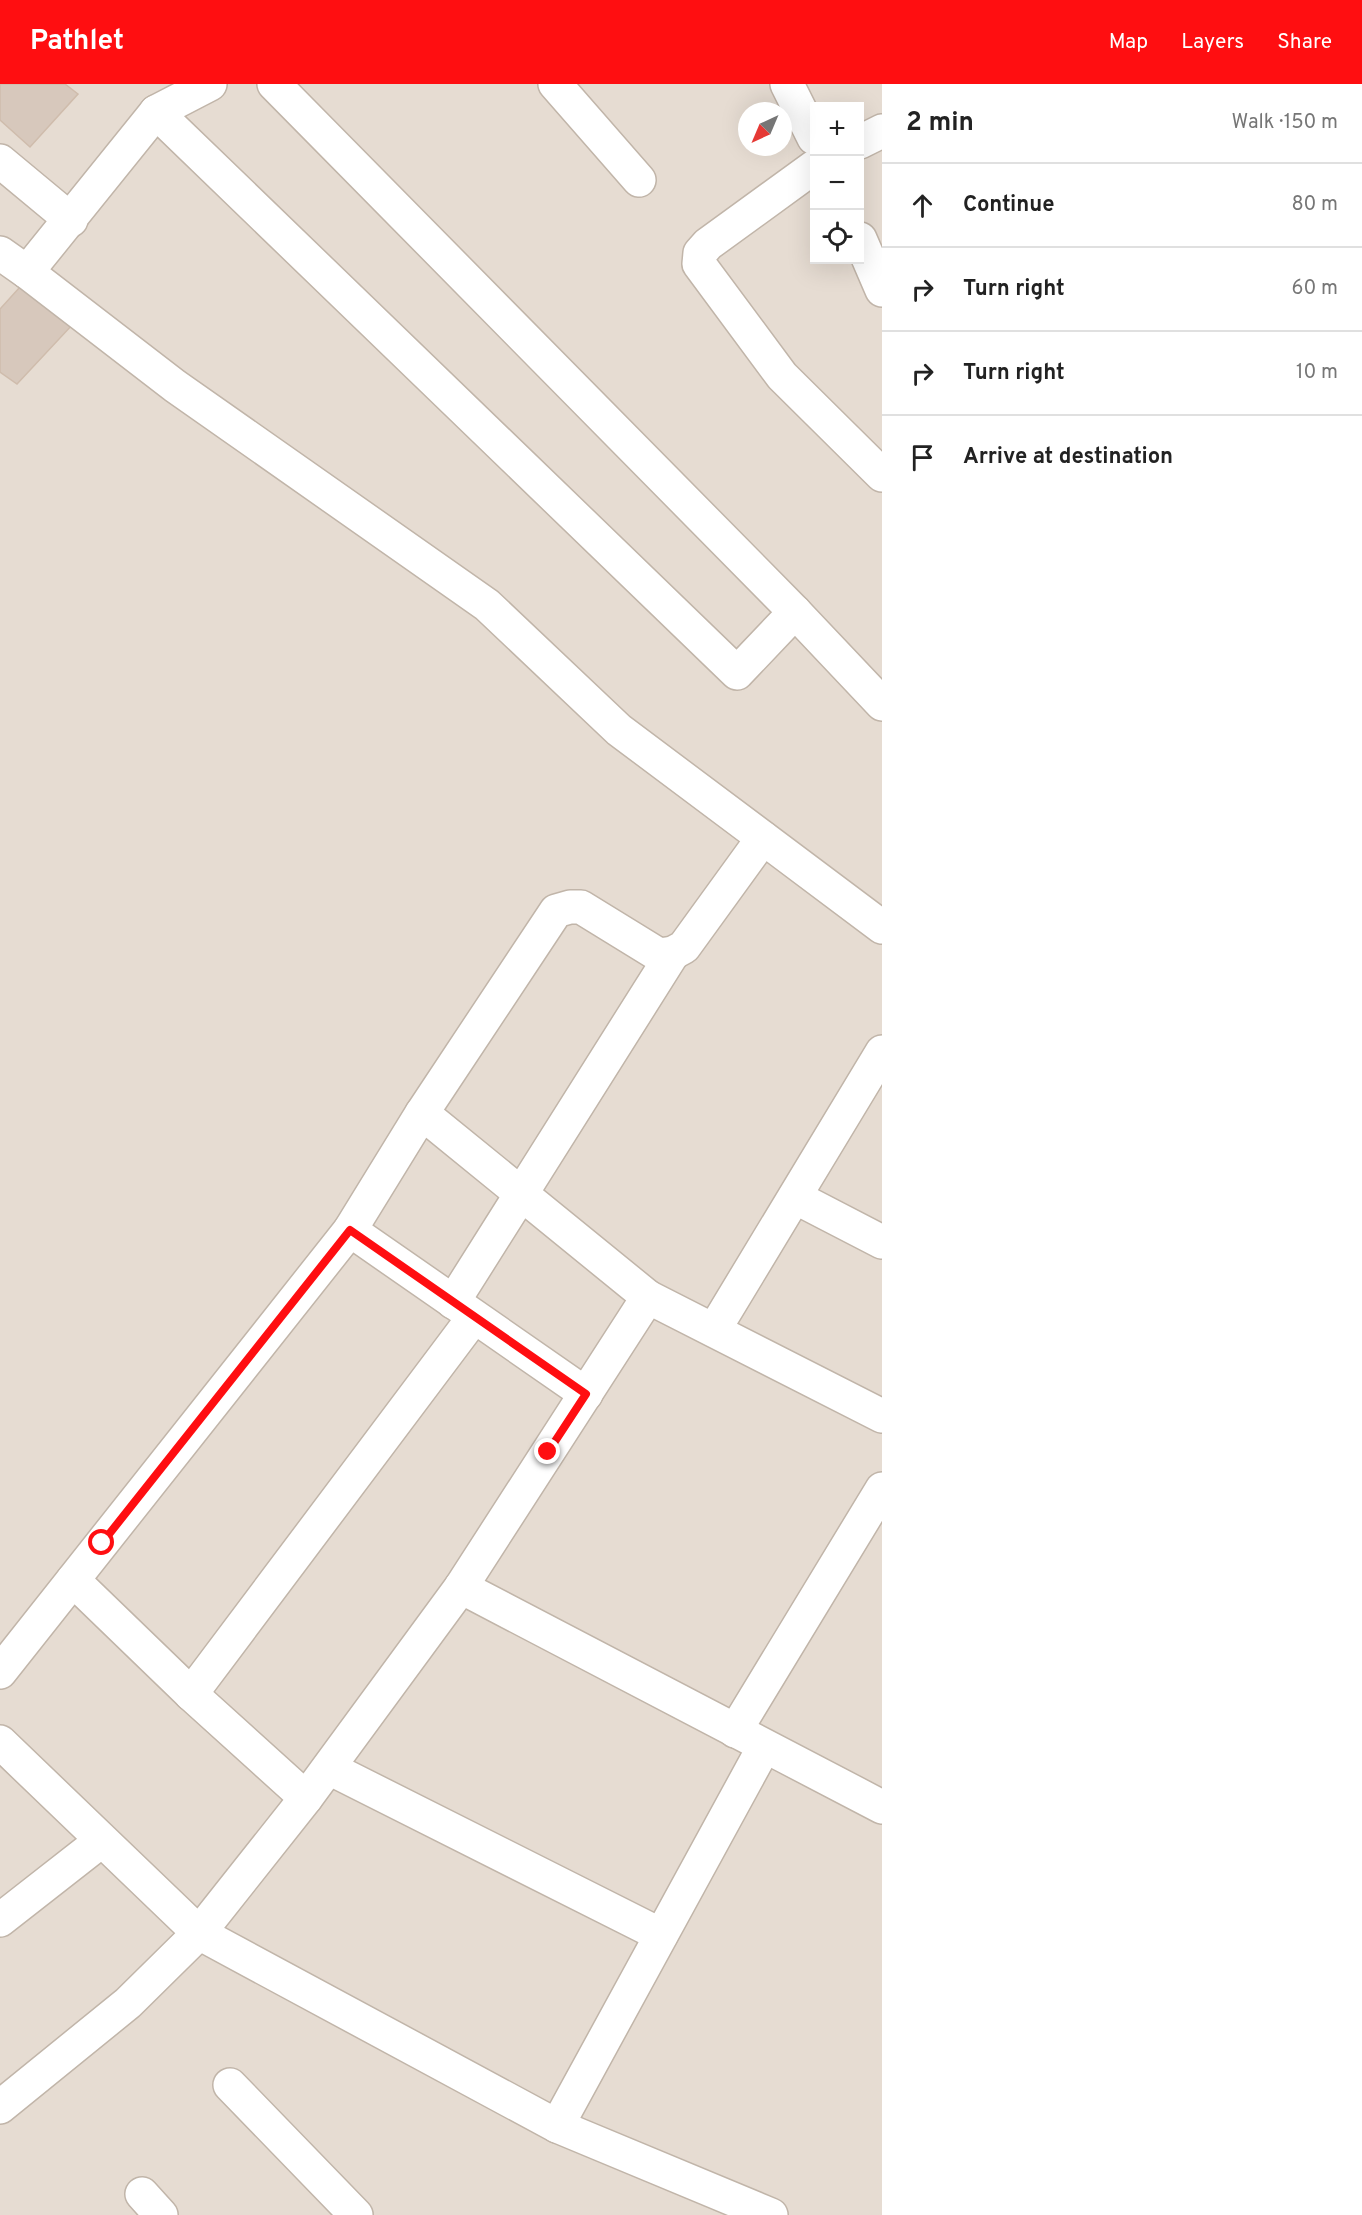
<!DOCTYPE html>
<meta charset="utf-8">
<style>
:root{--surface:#fff;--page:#f2f2f2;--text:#222;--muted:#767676;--line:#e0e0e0;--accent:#ff0e11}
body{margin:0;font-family:Overpass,sans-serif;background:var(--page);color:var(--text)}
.controls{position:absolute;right:18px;top:18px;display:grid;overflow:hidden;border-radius:0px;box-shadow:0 6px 24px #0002}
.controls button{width:54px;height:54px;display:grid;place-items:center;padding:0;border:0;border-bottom:2px solid var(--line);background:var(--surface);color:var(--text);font:30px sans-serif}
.compass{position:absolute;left:738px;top:18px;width:54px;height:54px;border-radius:50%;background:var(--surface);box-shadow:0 6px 24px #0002;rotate:224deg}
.stop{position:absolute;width:18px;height:18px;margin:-14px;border:4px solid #ff0e11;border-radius:50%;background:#fff}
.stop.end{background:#ff0e11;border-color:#fff;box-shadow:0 2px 6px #0008}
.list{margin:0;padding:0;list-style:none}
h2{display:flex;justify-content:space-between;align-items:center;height:78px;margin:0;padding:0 24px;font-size:26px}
h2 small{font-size:20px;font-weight:400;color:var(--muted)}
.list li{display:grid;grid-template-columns:39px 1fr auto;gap:18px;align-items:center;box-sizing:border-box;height:84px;padding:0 24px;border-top:2px solid var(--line)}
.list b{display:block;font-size:22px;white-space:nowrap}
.list em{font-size:20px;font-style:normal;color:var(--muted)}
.icon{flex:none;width:33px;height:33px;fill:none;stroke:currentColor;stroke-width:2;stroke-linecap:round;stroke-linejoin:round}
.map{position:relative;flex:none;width:882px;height:2131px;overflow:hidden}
header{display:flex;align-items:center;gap:36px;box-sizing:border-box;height:84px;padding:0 30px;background:var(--accent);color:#fff}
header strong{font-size:28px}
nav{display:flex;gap:33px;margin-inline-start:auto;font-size:21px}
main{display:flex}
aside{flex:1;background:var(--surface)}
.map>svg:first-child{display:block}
</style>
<header>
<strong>Pathlet</strong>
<nav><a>Map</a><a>Layers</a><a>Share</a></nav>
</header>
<main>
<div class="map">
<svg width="882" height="2131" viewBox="0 0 882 2131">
<rect width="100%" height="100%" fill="#f2ece4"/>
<path fill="#e6dcd2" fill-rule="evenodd" d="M0,0H882V2131H0ZM814,22H860V176H814ZM747,27H783V63H747Z"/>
<g fill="#d7c8bc" stroke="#cfbcac" stroke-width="1.5">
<polygon points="0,0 65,0 78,10 30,63 0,36"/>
<polygon points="20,203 74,239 17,300 0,288 0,225"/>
</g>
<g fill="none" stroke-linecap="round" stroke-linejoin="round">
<defs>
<g id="minor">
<polyline points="210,0 156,28 737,589 795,528 882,620"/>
<polyline points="274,0 795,528"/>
<polyline points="555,0 639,96"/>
<polyline points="787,0 814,54"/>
<polyline points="156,28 27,188 175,302 487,521 619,646 882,843"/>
<polyline points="860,58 882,47"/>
<polyline points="0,77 71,136"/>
<polyline points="814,83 708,160 700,169 699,180 782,292 882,391"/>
<polyline points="860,155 882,206"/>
<polyline points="0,169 27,188"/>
<polyline points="422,1029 556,827 570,823 581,823 659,871 673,869 684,863 763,754"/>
<polyline points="795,1113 882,1158"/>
<polyline points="350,1146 586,1310"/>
<polyline points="453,1218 673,869"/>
<polyline points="714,1246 882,968"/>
<polyline points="73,1496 191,1610 306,1714"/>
<polyline points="461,1503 882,1723"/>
<polyline points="0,1588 350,1146 422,1029 648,1213"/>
<polyline points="191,1610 474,1233"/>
<polyline points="735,1647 882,1405"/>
<polyline points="0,1658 199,1849 557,2042 771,2131"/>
<polyline points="329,1684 661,1851"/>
<polyline points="0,1836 101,1757"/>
<polyline points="230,2001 356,2131"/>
<polyline points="0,2023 128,1919 199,1849 306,1714 461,1503 648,1213 882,1332"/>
<polyline points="557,2042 764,1663"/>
<polyline points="142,2110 161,2131"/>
</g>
</defs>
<use href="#minor" stroke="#c1b5a9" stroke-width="36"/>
<use href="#minor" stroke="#fff" stroke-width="33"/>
</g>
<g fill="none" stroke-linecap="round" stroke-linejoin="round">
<polyline stroke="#ff0e11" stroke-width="8" points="102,1459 350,1146 586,1310 548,1368"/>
</g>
</svg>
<div class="controls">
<button>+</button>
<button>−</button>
<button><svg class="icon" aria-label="locate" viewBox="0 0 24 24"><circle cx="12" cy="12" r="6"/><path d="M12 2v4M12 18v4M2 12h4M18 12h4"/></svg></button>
</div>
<svg class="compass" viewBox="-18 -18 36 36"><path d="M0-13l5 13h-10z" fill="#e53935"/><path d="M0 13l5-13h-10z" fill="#767676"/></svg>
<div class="stop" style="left:102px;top:1459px"></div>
<div class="stop end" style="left:548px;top:1368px"></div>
</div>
<aside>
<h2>2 min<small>Walk · 150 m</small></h2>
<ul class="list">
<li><svg class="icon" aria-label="ahead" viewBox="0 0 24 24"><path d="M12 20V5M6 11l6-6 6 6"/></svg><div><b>Continue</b></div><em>80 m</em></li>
<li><svg class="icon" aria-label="right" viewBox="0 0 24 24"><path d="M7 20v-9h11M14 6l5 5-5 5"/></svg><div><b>Turn right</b></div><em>60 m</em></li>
<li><svg class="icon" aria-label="right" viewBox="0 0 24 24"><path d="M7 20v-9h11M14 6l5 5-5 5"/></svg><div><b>Turn right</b></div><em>10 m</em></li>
<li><svg class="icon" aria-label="arrive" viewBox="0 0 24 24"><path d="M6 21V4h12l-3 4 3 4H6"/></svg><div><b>Arrive at destination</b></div></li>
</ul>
</aside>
</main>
